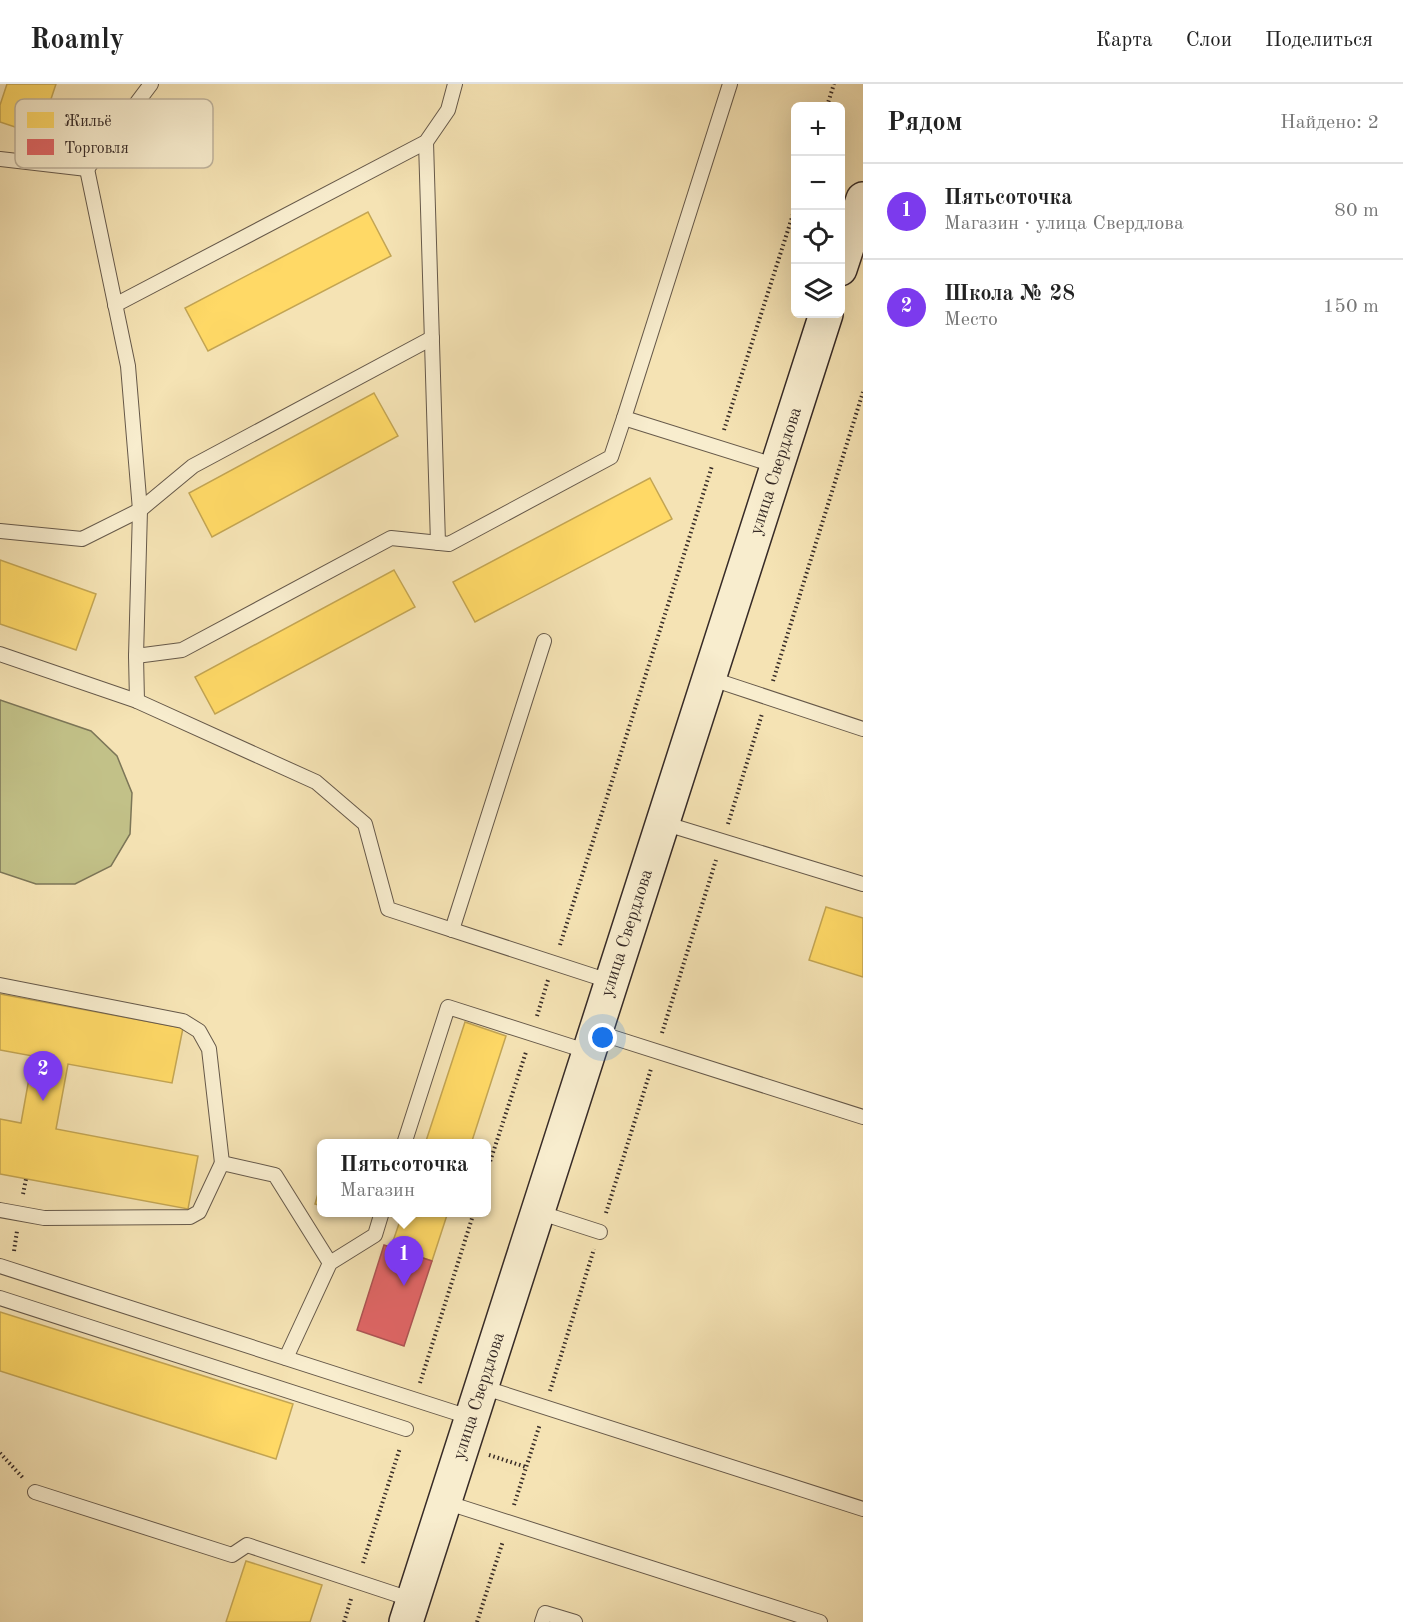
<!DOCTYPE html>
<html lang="ru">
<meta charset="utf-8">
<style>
:root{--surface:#fff;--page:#f6f6f6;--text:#222;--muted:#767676;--line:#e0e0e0;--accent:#7c3aed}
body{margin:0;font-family:"Old Standard TT",serif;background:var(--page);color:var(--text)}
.controls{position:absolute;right:18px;top:18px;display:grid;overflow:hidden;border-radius:9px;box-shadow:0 6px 24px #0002}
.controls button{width:54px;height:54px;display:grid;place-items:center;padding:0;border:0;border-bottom:2px solid var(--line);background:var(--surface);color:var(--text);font:30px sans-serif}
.you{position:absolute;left:603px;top:954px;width:21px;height:21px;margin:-15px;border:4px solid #fff;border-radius:50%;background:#1a73e8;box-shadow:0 0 0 9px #1a73e833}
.badge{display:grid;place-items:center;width:39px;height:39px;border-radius:50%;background:var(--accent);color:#fff;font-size:20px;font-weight:700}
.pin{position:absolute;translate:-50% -50px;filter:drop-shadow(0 2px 3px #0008)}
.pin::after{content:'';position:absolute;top:32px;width:21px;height:18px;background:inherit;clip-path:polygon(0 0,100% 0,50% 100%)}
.popup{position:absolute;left:317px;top:1055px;width:174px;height:78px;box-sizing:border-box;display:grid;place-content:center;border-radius:9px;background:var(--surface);filter:drop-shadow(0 2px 4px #0005);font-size:20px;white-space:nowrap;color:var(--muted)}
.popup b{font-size:22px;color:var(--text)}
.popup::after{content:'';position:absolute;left:50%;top:100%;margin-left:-12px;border:12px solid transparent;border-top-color:var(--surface)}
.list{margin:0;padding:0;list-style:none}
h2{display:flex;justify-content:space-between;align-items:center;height:78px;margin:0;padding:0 24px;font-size:26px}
h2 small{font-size:20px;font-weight:400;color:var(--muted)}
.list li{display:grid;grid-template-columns:39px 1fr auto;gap:18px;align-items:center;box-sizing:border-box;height:96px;padding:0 24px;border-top:2px solid var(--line)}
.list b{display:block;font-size:22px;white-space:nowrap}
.list p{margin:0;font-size:20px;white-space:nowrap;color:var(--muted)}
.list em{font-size:20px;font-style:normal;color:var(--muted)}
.icon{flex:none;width:33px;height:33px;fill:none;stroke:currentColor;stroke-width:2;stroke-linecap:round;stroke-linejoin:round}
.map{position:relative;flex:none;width:863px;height:1538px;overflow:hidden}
header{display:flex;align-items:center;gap:36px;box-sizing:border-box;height:84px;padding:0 30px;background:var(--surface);border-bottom:2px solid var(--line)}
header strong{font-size:28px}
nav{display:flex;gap:33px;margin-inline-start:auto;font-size:21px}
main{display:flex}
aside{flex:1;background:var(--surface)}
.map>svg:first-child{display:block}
</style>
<header>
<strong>Roamly</strong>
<nav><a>Карта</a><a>Слои</a><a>Поделиться</a></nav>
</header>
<main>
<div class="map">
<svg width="863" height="1538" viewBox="0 0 863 1538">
<rect width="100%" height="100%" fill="#f5e3b4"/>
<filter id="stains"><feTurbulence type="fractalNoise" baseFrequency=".00333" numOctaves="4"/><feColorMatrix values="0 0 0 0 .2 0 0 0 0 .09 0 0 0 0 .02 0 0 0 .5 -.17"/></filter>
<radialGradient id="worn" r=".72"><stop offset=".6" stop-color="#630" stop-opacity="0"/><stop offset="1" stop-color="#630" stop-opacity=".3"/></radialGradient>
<polygon fill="#c2c188" stroke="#7c7658" stroke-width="1.5" points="0,616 91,647 117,672 132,709 130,750 111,782 75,800 36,800 0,788"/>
<g fill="#ffd966" stroke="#c3a553" stroke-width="1.5">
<polygon points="7,0 56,0 39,51 0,38 0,21"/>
<polygon points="368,128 391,172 208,267 185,224"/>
<polygon points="374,309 398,352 212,453 189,409"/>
<polygon points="650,394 672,435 475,538 453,498"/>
<polygon points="0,476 96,510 76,566 0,540"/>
<polygon points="394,486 415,523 215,630 195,593"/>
<polygon points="826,823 863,834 863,893 809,876"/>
<polygon points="0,910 183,944 172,999 68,980 56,1045 198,1072 188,1125 0,1090 0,1035 21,1039 33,972 0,966"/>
<polygon points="465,938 506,952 471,1060 425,1060"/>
<polygon points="322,1096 322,1122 315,1120"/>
<polygon points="403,1128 448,1128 432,1177 391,1163"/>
<polygon points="0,1228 293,1320 276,1375 0,1287"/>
<polygon points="246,1477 322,1501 310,1538 226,1538"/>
</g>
<polygon fill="#e06666" stroke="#ad5453" stroke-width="1.5" points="384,1161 432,1177 404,1262 357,1246"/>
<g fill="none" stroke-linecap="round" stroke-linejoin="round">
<defs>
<g id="service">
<polyline points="730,0 624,334 777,382"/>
<polyline points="426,58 438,459"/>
<polyline points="0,75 87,85 151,0"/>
<polyline points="87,85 128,282 140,426 136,572 137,617"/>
<polyline points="115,221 426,58 448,26 455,0"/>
<polyline points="0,447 82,455 140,426 193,382 432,254"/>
<polyline points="0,570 137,617 316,698 365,740 388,825 612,898"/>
<polyline points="136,572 182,566 391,454 449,460 611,373 624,334"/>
<polyline points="709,594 863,645"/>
<polyline points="663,739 863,800"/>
<polyline points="452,846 544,557"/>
<polyline points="0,901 183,937 199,947 209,965 222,1079"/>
<polyline points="596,948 863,1033"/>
<polyline points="404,1060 448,923 589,968"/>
<polyline points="0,1126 44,1134 190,1133 199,1128 222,1079 275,1091 330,1179"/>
<polyline points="538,1128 600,1148"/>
<polyline points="0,1182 472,1334"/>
<polyline points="0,1214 406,1345"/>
<polyline points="286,1274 330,1179 375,1151 382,1128"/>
<polyline points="482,1303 863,1425"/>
<polyline points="35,1408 232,1471 247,1461 413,1516"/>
<polyline points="445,1418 820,1538"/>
<polyline points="542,1538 545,1529 575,1538"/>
</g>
<g id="secondary">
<polyline points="840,185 863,115"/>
<polyline points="406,1538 826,230"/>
</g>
</defs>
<use href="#service" stroke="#66594a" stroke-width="16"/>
<use href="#secondary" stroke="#372b27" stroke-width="36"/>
<g stroke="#372b27" stroke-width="4" stroke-dasharray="1.5 3" stroke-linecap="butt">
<polyline points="827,22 834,0"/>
<polyline points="724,346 796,121"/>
<polyline points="773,597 863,308"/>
<polyline points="728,740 762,630"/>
<polyline points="560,861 712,382"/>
<polyline points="537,932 548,896"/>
<polyline points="662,949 716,776"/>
<polyline points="486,1090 526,968"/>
<polyline points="23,1110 26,1095"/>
<polyline points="606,1129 651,985"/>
<polyline points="14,1167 17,1147"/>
<polyline points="420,1299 474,1128"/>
<polyline points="550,1307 594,1165"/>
<polyline points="0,1369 24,1395"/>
<polyline points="489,1371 526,1383"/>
<polyline points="514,1421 540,1340"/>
<polyline points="363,1479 400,1364"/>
<polyline points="344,1538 351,1515"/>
<polyline points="477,1538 503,1457"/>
</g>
<use href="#service" stroke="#f8edce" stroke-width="14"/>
<use href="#secondary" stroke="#f8edce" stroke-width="33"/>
</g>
<g text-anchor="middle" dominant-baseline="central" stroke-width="6" stroke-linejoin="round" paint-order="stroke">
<g font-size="18" fill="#372b27" stroke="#f8edce">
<text transform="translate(776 387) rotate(-72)">улица Свердлова</text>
<text transform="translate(627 849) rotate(-72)">улица Свердлова</text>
<text transform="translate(479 1312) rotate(-72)">улица Свердлова</text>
</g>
</g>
<rect x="15" y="15" width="198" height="69" rx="9" fill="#f8edce" stroke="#beb39c" stroke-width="1.5"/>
<rect x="27" y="28" width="27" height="16" fill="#ffd966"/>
<rect x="27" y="55" width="27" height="16" fill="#e06666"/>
<g font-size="16" fill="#372b27">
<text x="64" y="42">Жильё</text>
<text x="64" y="69">Торговля</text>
</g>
<rect width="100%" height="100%" filter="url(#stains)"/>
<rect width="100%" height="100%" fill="url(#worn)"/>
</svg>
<div class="controls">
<button>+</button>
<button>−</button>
<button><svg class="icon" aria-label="locate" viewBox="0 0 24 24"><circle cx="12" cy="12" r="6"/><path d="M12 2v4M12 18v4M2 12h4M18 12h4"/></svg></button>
<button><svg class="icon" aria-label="layers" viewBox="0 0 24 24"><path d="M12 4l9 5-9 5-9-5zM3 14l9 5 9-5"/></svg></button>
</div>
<div class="you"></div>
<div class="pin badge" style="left:404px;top:1202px">1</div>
<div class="popup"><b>Пятьсоточка</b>Магазин</div>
<div class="pin badge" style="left:43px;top:1017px">2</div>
</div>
<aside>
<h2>Рядом<small>Найдено: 2</small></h2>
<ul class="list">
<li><span class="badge">1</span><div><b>Пятьсоточка</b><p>Магазин · улица Свердлова</p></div><em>80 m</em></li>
<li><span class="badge">2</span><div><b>Школа № 28</b><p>Место</p></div><em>150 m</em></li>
</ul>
</aside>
</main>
